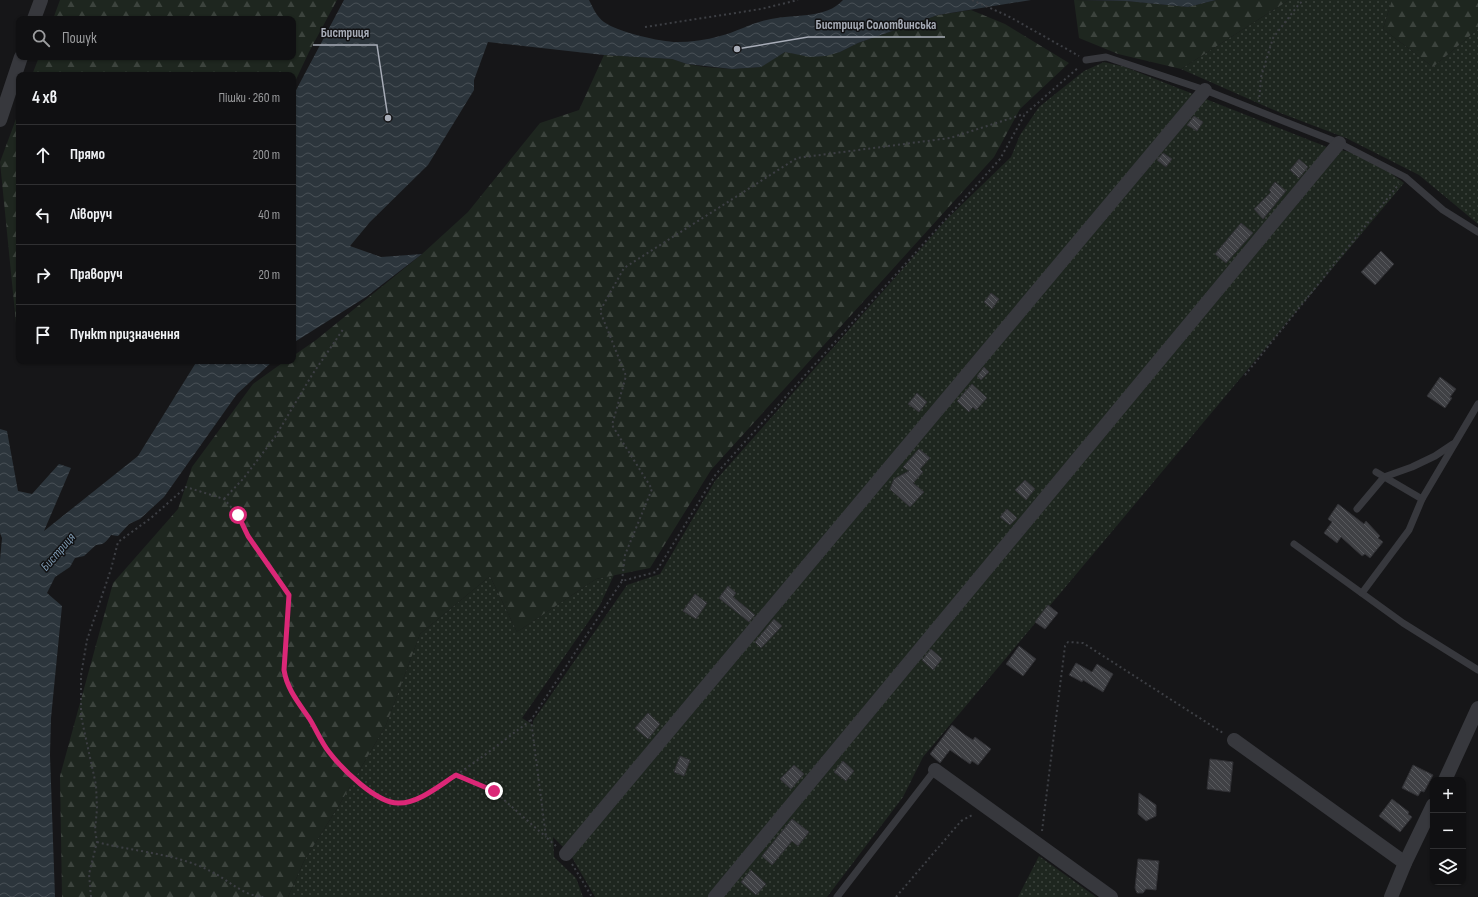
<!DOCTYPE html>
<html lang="uk">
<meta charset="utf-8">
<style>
:root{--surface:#101012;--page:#19191b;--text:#f1f3f6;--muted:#9c9d9f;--line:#303032}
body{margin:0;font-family:"Sofia Sans Condensed",sans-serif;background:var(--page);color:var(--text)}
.controls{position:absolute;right:12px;bottom:12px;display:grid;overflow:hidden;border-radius:8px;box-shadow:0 1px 3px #0004}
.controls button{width:36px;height:36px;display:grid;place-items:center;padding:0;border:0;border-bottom:1px solid var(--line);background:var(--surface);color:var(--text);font:20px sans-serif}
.stop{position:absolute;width:12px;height:12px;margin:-9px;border:3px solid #db2777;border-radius:50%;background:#fff}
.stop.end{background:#db2777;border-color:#fff;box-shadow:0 1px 4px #0008}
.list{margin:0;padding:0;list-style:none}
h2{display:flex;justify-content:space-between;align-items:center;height:52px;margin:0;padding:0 16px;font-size:17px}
h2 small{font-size:13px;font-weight:400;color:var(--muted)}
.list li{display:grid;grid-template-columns:26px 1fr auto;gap:12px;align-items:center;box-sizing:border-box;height:60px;padding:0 16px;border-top:1px solid var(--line)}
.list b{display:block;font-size:15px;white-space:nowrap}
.list em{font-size:13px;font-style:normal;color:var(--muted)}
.icon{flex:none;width:22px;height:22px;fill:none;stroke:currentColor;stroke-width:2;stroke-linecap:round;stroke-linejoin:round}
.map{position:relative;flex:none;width:1478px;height:897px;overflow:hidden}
.search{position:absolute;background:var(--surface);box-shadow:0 1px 3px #0004;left:16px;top:16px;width:280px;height:44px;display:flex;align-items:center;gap:10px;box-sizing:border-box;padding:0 14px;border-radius:8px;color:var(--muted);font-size:15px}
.panel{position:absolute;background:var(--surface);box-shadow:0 1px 3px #0004;left:16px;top:72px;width:280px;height:292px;border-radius:8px}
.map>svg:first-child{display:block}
</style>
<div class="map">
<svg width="1478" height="897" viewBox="0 0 1478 897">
<defs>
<pattern id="grass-dots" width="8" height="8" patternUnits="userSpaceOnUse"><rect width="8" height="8" fill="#1e261f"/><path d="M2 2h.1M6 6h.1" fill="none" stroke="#3c433d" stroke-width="1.8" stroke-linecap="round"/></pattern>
<pattern id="forest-firs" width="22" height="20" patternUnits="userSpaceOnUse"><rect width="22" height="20" fill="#1e261f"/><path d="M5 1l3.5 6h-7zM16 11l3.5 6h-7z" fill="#3c433d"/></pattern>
<pattern id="water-waves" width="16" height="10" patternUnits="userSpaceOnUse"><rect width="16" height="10" fill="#2c353c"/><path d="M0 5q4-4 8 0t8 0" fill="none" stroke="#485056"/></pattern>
<pattern id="building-back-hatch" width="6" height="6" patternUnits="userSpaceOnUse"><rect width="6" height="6" fill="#404145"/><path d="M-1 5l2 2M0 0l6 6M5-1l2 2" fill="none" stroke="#595a5e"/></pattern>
</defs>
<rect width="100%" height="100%" fill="#161618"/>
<g fill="url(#grass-dots)">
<polygon points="1289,0 1392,0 1383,29 1433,67 1478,29 1478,224 1419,175 1346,138 1283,114 1181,69"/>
<polygon points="1104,62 1125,67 1327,147 1368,156 1404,183 923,757 903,797 827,897 595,897 570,854 553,837 554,857 576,878 583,897 288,897 304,861 341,802 386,725 420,634 490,576 517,632 596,579 614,575 600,605 522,718 533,725 533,721 627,585 660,574 715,481 946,220 1011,157 1020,135 1039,107 1084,71"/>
<polygon points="1039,856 1096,897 1018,897"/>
</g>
<g fill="url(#forest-firs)">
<polygon points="60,0 337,0 309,52 293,86 293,75 32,75 39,57 293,57 293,19 53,19"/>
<polygon points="1074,0 1126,1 1188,7 1216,0 1289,0 1181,69 1118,54 1079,38"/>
<polygon points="1392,0 1478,0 1478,29 1433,67 1383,29"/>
<polygon points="971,10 1005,24 1069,63 1020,109 994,157 711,470 650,568 596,579 517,632 490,576 420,634 386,725 341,802 304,861 288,897 62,897 60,776 113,583 178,509 192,467 253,384 285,361 293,361 293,356 316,340 422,254 468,212 540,123 579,110 604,55 672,59 687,64 705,67 732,69 760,67 785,52 796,54 840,52 858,43 938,15"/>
<polygon points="19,111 19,332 17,333 0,162"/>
</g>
<g fill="url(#water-waves)">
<path d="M344,0H589C593,8 597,17 604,22C617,32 661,42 677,42C691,42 706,40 720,36C737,32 753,22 771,19C795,14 826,19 843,0H1031L938,15L858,43L840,52L826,56L810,57L785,52L761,67L732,69L687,64L672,59L604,55L488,42L474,80V90L428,165L370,222L350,246L381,257L422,254L366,297L293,343V100L294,94Z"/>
<polygon points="1081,0 1216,0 1188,7 1126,1"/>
<path d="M197,361H273L237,394L164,497L140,519L129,524L118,536L111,535C107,541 104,545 96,545L84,556L75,558L70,567L55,577L47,593L62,606L51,718L50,755L55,897H0V560L2,538L0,533V429L7,431L18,491L32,494L59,464L71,468L44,531L138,456Z"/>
</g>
<g fill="url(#building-back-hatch)" stroke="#303034">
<polygon points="1194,116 1203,122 1197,131 1187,125"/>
<polygon points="1163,153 1172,159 1166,167 1157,160"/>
<polygon points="1299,159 1308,167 1299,178 1290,170"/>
<polygon points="1275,182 1286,191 1263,219 1254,209 1271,192 1269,190"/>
<polygon points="1241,223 1253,233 1226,263 1215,254"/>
<polygon points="1381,251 1394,264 1375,285 1361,272"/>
<polygon points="991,293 999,299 992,309 984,302"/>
<polygon points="984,367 989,372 981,380 977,376"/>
<polygon points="1440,377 1456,389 1450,397 1452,398 1445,408 1427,396"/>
<polygon points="972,384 987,398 976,410 973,407 969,412 957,401"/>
<polygon points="917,393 927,402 919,412 908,404"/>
<polygon points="919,449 930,458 920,469 923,472 913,483 924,492 910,507 890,489 894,479 909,471 903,467"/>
<polygon points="1025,480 1035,489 1026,500 1015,490"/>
<polygon points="1338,504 1364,524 1366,521 1380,536 1378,538 1383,542 1370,558 1365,554 1362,556 1341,537 1337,543 1324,533 1332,522 1328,519"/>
<polygon points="1007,509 1017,518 1010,525 1000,517"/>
<polygon points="728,586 736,593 733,597 755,615 749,622 719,598"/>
<polygon points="695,594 707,603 696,619 683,611"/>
<polygon points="1048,605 1058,613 1045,629 1035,622"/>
<polygon points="774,619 782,626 761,648 755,642"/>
<polygon points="1019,646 1036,659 1023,676 1006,664"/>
<polygon points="931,649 942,659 933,670 922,660"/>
<polygon points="1076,663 1092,672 1097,664 1113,674 1103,692 1083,680 1082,682 1069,675"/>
<polygon points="648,713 660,724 648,739 635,728"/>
<polygon points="952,725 965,735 973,740 975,737 991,749 978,765 972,761 970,764 950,750 940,763 930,754"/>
<polygon points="680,756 690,760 684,776 674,772"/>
<polygon points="1210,759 1233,762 1230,792 1207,789"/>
<polygon points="843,761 854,771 846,781 834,772"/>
<polygon points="794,765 804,774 791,789 780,779"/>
<polygon points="1413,765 1433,775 1424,792 1421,791 1418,796 1402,788"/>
<polygon points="1139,793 1156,805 1156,816 1146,821 1138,814"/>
<polygon points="1392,799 1409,812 1408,814 1412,817 1400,832 1379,816"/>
<polygon points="792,819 809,832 798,846 792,841 772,865 762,856"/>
<polygon points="1138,859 1159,861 1156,890 1146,889 1143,893 1137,893 1135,888"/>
<polygon points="751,870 766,884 756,895 741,882"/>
</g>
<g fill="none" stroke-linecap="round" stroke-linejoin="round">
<g stroke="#3d3f44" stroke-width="2" stroke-dasharray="2 3" stroke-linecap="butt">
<polyline points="972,0 1008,16 1079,56"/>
<polyline points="645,27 761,9 798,0"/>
<polyline points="1259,102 1261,77 1273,38 1299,4 1304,0"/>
<polyline points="1245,375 1399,184"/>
<polyline points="224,499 243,479 275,437 312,375 344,328"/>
<polyline points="622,581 625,555 652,489 612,425 626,376 600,311 624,268 797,158 950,138 1024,114"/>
<polyline points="456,775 494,791 546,837"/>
<polyline points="1042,831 1065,646 1068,642 1083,643 1223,733"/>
<path d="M97,842C134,852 177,853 212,872C230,881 244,897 266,897"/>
<polyline points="556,846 546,837 531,720 622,581 656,572 716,474 1000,159 1025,114 1079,67"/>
<polyline points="572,864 592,897"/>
<path d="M91,897L89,874L97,842L95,830L97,809L96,785L81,716V675L87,640L111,569L118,542L151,518L186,487L224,499L238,515L248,536L286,588L289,595V602C287,623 281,662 286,681C289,693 299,702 305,712C313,725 319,739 328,751C340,769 378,805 400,803C430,800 504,740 531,720"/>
<polyline points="896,897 961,821 974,814"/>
</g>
<g stroke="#37383d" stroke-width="7">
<polyline points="1086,60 1106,57 1205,90 1339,143 1405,177 1443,210 1478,232"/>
<polyline points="1376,472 1422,499"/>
<polyline points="1357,509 1384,477 1412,467 1435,456 1453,444"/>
<polyline points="1294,544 1403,623 1478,670"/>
<polyline points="1362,593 1409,530 1422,499 1478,404"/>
<polyline points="837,897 935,770"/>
</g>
<g stroke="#37383d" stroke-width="14">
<polyline points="34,19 41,0"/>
<polyline points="0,120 21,57"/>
<polyline points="1234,740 1405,863"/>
<polyline points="935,770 1111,897"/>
<polyline points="1445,780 1478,708"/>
<polyline points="566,854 1205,90"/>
<polyline points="715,897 1339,143"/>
<polyline points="1391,897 1405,863 1433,805"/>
</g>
</g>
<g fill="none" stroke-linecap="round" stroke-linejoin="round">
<path stroke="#db2777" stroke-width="5" d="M238,515L248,536L289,595L284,670C287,689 298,702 309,718C316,729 321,742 329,752C342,769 377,804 399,803C419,803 440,785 456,775L494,791"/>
</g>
<g text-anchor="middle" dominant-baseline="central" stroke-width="3" stroke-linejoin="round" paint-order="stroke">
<g font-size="13" font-style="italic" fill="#7f9bb3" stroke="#111113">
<text transform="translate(58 552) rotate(-49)">Бистриця</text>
</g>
</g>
<path fill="none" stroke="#a8adb8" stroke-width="1.5" d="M737 49L808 37H945M388 118L377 45H313"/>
<g fill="#a8adb8" stroke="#111113" stroke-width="1.5">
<circle cx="737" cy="49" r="4"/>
<circle cx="388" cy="118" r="4"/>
</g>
<g font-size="13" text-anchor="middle" font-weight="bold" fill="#a8adb8" stroke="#111113" stroke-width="3" stroke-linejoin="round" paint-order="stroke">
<text x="876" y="29">Бистриця Солотвинська</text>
<text x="345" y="37">Бистриця</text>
</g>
</svg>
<div class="controls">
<button>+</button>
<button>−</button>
<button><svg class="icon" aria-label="layers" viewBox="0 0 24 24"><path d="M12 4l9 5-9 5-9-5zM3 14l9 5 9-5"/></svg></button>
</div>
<div class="stop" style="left:238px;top:515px"></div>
<div class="stop end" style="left:494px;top:791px"></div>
<div class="search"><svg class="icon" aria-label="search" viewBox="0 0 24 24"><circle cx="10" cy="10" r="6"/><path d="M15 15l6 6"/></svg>Пошук</div>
<section class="panel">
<h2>4 хв<small>Пішки · 260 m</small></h2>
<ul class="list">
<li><svg class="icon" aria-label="ahead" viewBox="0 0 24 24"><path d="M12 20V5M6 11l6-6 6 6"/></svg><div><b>Прямо</b></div><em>200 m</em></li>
<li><svg class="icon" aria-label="left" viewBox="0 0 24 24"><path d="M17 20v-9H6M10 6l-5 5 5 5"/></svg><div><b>Ліворуч</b></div><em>40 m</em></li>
<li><svg class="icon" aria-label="right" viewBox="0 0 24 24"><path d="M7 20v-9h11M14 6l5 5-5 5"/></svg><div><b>Праворуч</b></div><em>20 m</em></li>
<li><svg class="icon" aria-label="arrive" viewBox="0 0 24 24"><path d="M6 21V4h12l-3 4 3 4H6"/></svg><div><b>Пункт призначення</b></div></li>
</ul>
</section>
</div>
